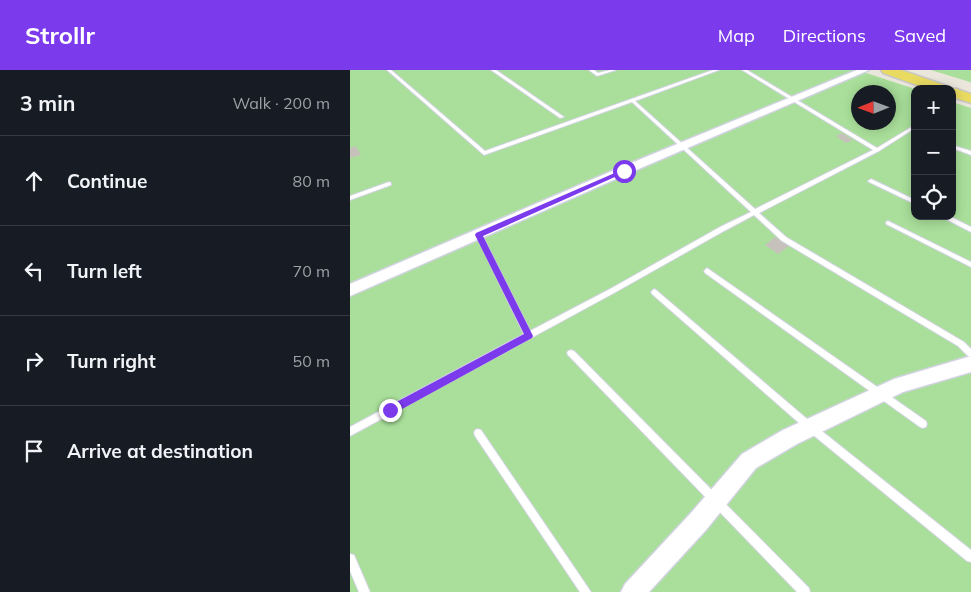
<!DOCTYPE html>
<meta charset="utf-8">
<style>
:root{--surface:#171b24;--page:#242831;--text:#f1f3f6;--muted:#9ea1a6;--line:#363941;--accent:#7c3aed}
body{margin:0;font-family:Mulish,sans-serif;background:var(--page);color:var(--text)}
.controls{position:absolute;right:15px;top:15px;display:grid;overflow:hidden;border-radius:10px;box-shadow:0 2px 12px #0003}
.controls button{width:45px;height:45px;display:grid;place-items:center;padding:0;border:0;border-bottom:1px solid var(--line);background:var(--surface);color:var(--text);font:25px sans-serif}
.compass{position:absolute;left:501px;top:15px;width:45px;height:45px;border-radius:50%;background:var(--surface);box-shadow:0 2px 12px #0003;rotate:269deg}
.stop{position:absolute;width:15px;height:15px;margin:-11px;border:4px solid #7c3aed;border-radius:50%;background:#fff}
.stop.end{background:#7c3aed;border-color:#fff;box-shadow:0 1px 5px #0008}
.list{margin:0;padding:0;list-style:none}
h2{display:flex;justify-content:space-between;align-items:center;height:65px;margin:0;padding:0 20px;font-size:21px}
h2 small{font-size:16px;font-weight:400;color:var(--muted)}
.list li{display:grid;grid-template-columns:32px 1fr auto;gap:15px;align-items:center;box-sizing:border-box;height:90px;padding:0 20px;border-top:1px solid var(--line)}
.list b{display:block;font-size:19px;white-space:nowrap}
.list em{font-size:16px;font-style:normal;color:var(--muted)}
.icon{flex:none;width:28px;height:28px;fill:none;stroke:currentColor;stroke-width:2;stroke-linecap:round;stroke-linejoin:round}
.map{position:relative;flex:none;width:621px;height:522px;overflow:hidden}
header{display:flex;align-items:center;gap:30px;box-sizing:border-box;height:70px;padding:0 25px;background:var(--accent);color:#fff}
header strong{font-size:24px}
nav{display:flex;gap:28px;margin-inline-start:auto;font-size:18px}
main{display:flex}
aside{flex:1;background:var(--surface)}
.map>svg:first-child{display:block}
</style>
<header>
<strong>Strollr</strong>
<nav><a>Map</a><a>Directions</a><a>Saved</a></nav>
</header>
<main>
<aside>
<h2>3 min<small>Walk · 200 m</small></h2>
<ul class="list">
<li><svg class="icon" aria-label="ahead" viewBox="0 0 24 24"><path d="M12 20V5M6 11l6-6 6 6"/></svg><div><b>Continue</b></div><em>80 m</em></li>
<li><svg class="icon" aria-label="left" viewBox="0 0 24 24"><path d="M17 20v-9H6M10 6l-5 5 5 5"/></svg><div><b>Turn left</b></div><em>70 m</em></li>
<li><svg class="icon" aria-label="right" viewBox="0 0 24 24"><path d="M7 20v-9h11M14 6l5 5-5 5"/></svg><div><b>Turn right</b></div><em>50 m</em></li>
<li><svg class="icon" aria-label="arrive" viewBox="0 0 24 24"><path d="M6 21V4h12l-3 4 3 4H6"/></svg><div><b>Arrive at destination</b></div></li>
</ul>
</aside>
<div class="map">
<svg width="621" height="522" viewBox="0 0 621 522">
<rect width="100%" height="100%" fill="#eae6db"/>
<g fill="#a9df9a" fill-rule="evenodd">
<path d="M0,0H507L565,19V146H602V32L621,38V522H0ZM508,22H538V52H508Z"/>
<polygon points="581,0 621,0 621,13 620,12"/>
</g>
<g fill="#c6c2bb">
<polygon points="492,63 503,70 496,73 486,66"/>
<polygon points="6,76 11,85 0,88 0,78"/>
<polygon points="425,167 439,176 428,184 415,175"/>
</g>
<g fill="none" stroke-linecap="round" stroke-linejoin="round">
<defs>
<g id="service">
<polygon points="37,0 41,0 135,81 363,0 369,0 285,31 405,139 523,80 392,0 397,0 527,78 565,55 565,58 529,81 409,143 436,167 614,272 621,279 621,287 618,286 608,276 432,171 404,145 374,161 264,223 0,366 0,357 174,264 126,165 127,163 131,163 180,261 260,219 370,157 401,142 282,32 134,85"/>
<polygon points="141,0 146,0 214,47 210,48"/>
<polygon points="239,0 244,0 248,3 260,0 266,0 247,6"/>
<polygon points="602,75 621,81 621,85 602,78"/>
<polygon points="521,109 565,130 565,134 519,112 518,111"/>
<polygon points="39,112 41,113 41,115 0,130 0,126"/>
<polygon points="590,146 599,146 621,157 621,162"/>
<polygon points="538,151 621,192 621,197 536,154 536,152"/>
<polygon points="357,198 576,351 577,354 576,357 573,358 570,357 355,203 354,201"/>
<polygon points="304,219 306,220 463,354 621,480 621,492 617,491 457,360 302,224 301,222"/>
<polygon points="221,280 224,281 459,518 460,522 447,522 218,285 217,283 218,281"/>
<polygon points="128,359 131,360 241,522 230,522 125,366 124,363 125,360"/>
<polygon points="0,484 4,485 20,522 9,522 0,501"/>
</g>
<g id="minor">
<polygon points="507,0 519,0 277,104 0,226 0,214 269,98"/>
<polygon points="621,286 621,302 553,322 447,374 406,398 356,460 299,522 271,522 275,514 340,444 392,384 433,360 544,309"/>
</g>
<polygon id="primary" points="531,0 551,0 597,16 599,18 607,19 621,24 621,33 602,27 602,19 578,19 533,3"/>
</defs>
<use href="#service" stroke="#d1d2e1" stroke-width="2"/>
<use href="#minor" stroke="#d1d2e1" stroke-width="3"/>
<use href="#primary" stroke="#c7c7c7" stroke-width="3"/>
<use href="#service" fill="#fff" fill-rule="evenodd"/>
<use href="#minor" fill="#fff" fill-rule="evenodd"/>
<use href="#primary" fill="#e9da62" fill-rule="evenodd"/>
</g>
<polygon fill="#7c3aed" points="274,99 276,102 133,166 183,266 182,268 43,344 37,344 37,337 174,264 125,165 126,163"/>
</svg>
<div class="controls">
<button>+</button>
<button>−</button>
<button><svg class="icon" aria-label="locate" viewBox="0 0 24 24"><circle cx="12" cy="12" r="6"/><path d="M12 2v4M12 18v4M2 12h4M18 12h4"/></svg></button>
</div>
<svg class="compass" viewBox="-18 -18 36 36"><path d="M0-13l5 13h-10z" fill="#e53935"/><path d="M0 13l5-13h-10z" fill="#9ea1a6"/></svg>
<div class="stop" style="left:274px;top:101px"></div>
<div class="stop end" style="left:40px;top:340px"></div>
</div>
</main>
